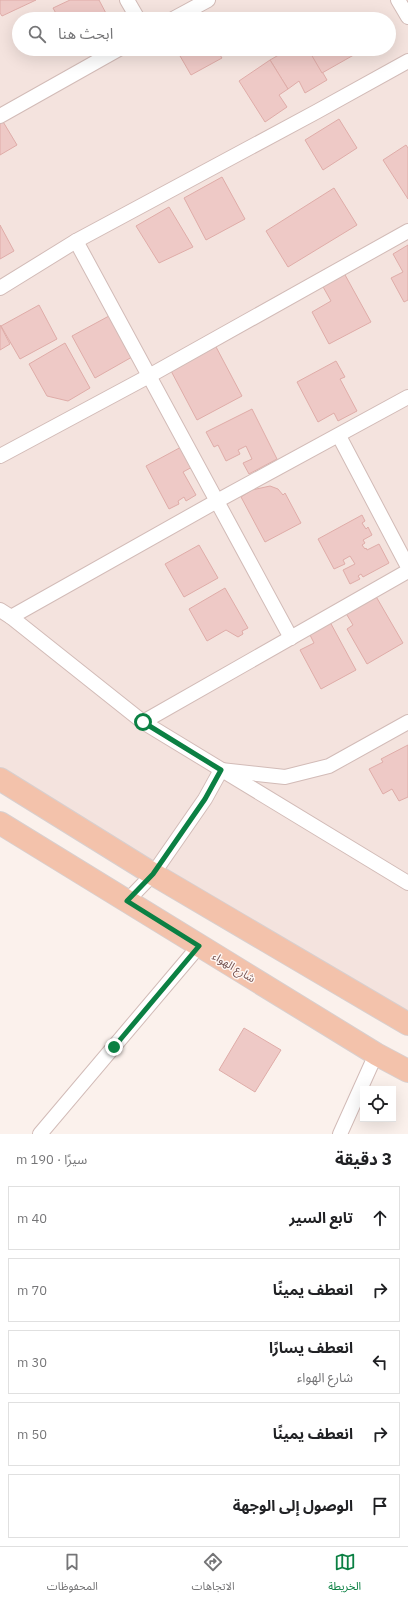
<!DOCTYPE html>
<html lang="ar">
<meta charset="utf-8">
<style>
:root{--surface:#fff;--page:#f2f2f2;--text:#202124;--muted:#757577;--line:#e0e0e0;--accent:#0b8043}
body{margin:0;font-family:"IBM Plex Sans","Noto Sans Arabic",sans-serif;background:var(--page);color:var(--text);direction:rtl}
.controls{position:absolute;right:12px;bottom:12px;display:grid;overflow:hidden;border-radius:0px;box-shadow:0 4px 16px #0002}
.controls button{width:36px;height:36px;display:grid;place-items:center;padding:0;border:0;border-bottom:1px solid var(--line);background:var(--surface);color:var(--text);font:20px sans-serif}
.stop{position:absolute;width:12px;height:12px;margin:-9px;border:3px solid #0b8043;border-radius:50%;background:#fff}
.stop.end{background:#0b8043;border-color:#fff;box-shadow:0 1px 4px #0008}
.list{margin:0;padding:0;list-style:none}
h2{display:flex;justify-content:space-between;align-items:center;height:52px;margin:0;padding:0 16px;font-size:17px}
h2 small{font-size:13px;font-weight:400;color:var(--muted)}
.list li{display:grid;grid-template-columns:26px 1fr auto;gap:12px;align-items:center;box-sizing:border-box;height:64px;margin:0 8px 8px;padding:0 8px;border:1px solid var(--line);border-radius:0px}
.list b{display:block;font-size:15px;white-space:nowrap}
.list p{margin:0;font-size:13px;white-space:nowrap;color:var(--muted)}
.list em{font-size:13px;font-style:normal;color:var(--muted)}
.icon{flex:none;width:22px;height:22px;fill:none;stroke:currentColor;stroke-width:2;stroke-linecap:round;stroke-linejoin:round}
.map{position:relative;flex:none;width:408px;height:1134px;overflow:hidden;direction:ltr}
.search{position:absolute;background:var(--surface);box-shadow:0 4px 16px #0002;left:12px;right:12px;top:12px;height:44px;display:flex;align-items:center;gap:10px;box-sizing:border-box;padding:0 14px;border-radius:22px;color:var(--muted);font-size:15px}
.sheet{height:412px;background:var(--surface)}
nav{display:flex;justify-content:space-around;align-items:center;box-sizing:border-box;height:56px;border-top:1px solid var(--line);background:var(--surface);font-size:11px;color:var(--muted)}
nav a{display:grid;justify-items:center;gap:2px}
nav .on{color:var(--accent)}
.map>svg:first-child{display:block}
</style>
<div class="map">
<svg width="408" height="1134" viewBox="0 0 408 1134">
<rect width="100%" height="100%" fill="#fbf1ec"/>
<path fill="#f4e3de" fill-rule="evenodd" d="M0,0H408V1014L0,770ZM19,19H389V49H19Z"/>
<g fill="#eec9c6" stroke="#dfaca8">
<polygon points="0,0 36,0 2,16 0,13"/>
<polygon points="70,0 99,0 109,19 59,19 53,8"/>
<polygon points="176,49 216,49 222,58 191,75"/>
<polygon points="289,49 309,49 327,80 305,93 299,81 288,89 270,60"/>
<polygon points="308,49 358,49 359,52 322,73"/>
<polygon points="270,60 288,89 279,95 287,107 265,122 239,81"/>
<polygon points="339,119 357,148 323,170 305,140"/>
<polygon points="2,120 17,145 0,155 0,121"/>
<polygon points="406,145 408,148 408,199 383,160"/>
<polygon points="222,177 245,219 206,240 184,198"/>
<polygon points="334,188 357,225 288,267 266,231"/>
<polygon points="169,207 193,247 159,263 136,226"/>
<polygon points="0,225 14,251 0,259"/>
<polygon points="408,245 408,300 404,302 391,278 403,272 393,254"/>
<polygon points="344,273 371,322 329,344 312,312 331,301 322,285"/>
<polygon points="39,305 57,339 20,359 1,326"/>
<polygon points="109,316 132,357 95,378 72,336"/>
<polygon points="0,325 10,344 0,350"/>
<polygon points="65,343 90,388 68,401 47,396 29,364"/>
<polygon points="215,345 242,396 197,420 170,369"/>
<polygon points="336,361 345,377 340,379 357,411 338,421 334,413 318,422 297,382"/>
<polygon points="252,409 277,459 249,474 243,463 252,459 246,446 238,450 240,454 226,461 218,445 214,447 206,432"/>
<polygon points="183,446 194,466 183,472 196,495 186,501 184,497 178,501 179,504 169,509 146,466"/>
<polygon points="270,486 278,489 283,495 285,493 301,523 265,542 241,497 252,490"/>
<polygon points="362,515 365,521 362,523 366,529 368,527 372,535 363,540 365,543 362,545 365,549 366,548 367,550 379,544 389,563 363,577 361,574 358,576 360,579 350,584 343,570 355,564 350,556 343,560 345,564 334,569 318,539"/>
<polygon points="199,545 218,578 184,597 165,564"/>
<polygon points="225,588 248,628 242,631 243,634 238,637 226,630 207,641 189,609"/>
<polygon points="374,593 403,643 367,664 347,629 353,625 344,610"/>
<polygon points="330,622 356,670 321,689 300,650 314,643 309,633"/>
<polygon points="408,745 408,797 399,801 392,789 383,794 369,769 383,762 381,759"/>
<polygon points="244,1028 281,1050 255,1092 219,1070"/>
</g>
<g fill="none" stroke-linecap="round" stroke-linejoin="round">
<defs>
<g id="street">
<polyline points="127,0 138,19"/>
<polyline points="398,0 408,17"/>
<polyline points="173,19 208,0"/>
<polyline points="0,116 119,49"/>
<polyline points="76,241 291,638"/>
<polyline points="0,288 76,241 316,112 408,61"/>
<polyline points="339,436 408,567"/>
<polyline points="0,456 149,376 408,231"/>
<polyline points="0,610 11,617 143,722 408,883"/>
<polyline points="11,617 217,501 408,397"/>
<polyline points="143,722 408,571"/>
<polyline points="127,901 153,874 205,799 221,770 285,777 329,766 408,722"/>
<polyline points="40,1134 199,946"/>
<polyline points="340,1134 376,1054"/>
</g>
<g id="primary">
<polyline points="0,779 153,874 408,1024"/>
<polyline points="0,823 376,1054 408,1071"/>
</g>
</defs>
<use href="#street" stroke="#d2bbb7" stroke-width="16"/>
<use href="#primary" stroke="#d8cfce" stroke-width="24"/>
<use href="#street" stroke="#fff" stroke-width="14"/>
<use href="#primary" stroke="#f3c2ab" stroke-width="22"/>
</g>
<g fill="none" stroke-linecap="round" stroke-linejoin="round">
<polyline stroke="#0b8043" stroke-width="5" points="114,1047 199,946 127,901 153,874 205,799 221,770 143,722"/>
</g>
<g text-anchor="middle" dominant-baseline="central" stroke-width="3" stroke-linejoin="round" paint-order="stroke">
<g font-size="11" fill="#755250" stroke="#fef6f3">
<text transform="translate(234 967) rotate(31)">شارع الهواء</text>
</g>
</g>
</svg>
<div class="controls">
<button><svg class="icon" aria-label="locate" viewBox="0 0 24 24"><circle cx="12" cy="12" r="6"/><path d="M12 2v4M12 18v4M2 12h4M18 12h4"/></svg></button>
</div>
<div class="stop" style="left:143px;top:722px"></div>
<div class="stop end" style="left:114px;top:1047px"></div>
<div class="search"><svg class="icon" aria-label="search" viewBox="0 0 24 24"><circle cx="10" cy="10" r="6"/><path d="M15 15l6 6"/></svg>ابحث هنا</div>
</div>
<section class="sheet">
<h2>3 دقيقة<small>سيرًا · 190 m</small></h2>
<ul class="list">
<li><svg class="icon" aria-label="ahead" viewBox="0 0 24 24"><path d="M12 20V5M6 11l6-6 6 6"/></svg><div><b>تابع السير</b></div><em>40 m</em></li>
<li><svg class="icon" aria-label="right" viewBox="0 0 24 24"><path d="M7 20v-9h11M14 6l5 5-5 5"/></svg><div><b>انعطف يمينًا</b></div><em>70 m</em></li>
<li><svg class="icon" aria-label="left" viewBox="0 0 24 24"><path d="M17 20v-9H6M10 6l-5 5 5 5"/></svg><div><b>انعطف يسارًا</b><p>شارع الهواء</p></div><em>30 m</em></li>
<li><svg class="icon" aria-label="right" viewBox="0 0 24 24"><path d="M7 20v-9h11M14 6l5 5-5 5"/></svg><div><b>انعطف يمينًا</b></div><em>50 m</em></li>
<li><svg class="icon" aria-label="arrive" viewBox="0 0 24 24"><path d="M6 21V4h12l-3 4 3 4H6"/></svg><div><b>الوصول إلى الوجهة</b></div></li>
</ul>
</section>
<nav>
<a class="on"><svg class="icon" aria-label="map" viewBox="0 0 24 24"><path d="M3 6l6-2 6 2 6-2v14l-6 2-6-2-6 2zM9 4v14M15 6v14"/></svg>الخريطة</a>
<a><svg class="icon" aria-label="directions" viewBox="0 0 24 24"><path d="M12 3l9 9-9 9-9-9zM9 14v-3h6M13 9l2 2-2 2"/></svg>الاتجاهات</a>
<a><svg class="icon" aria-label="saved" viewBox="0 0 24 24"><path d="M7 4h10v16l-5-4-5 4z"/></svg>المحفوظات</a>
</nav>
